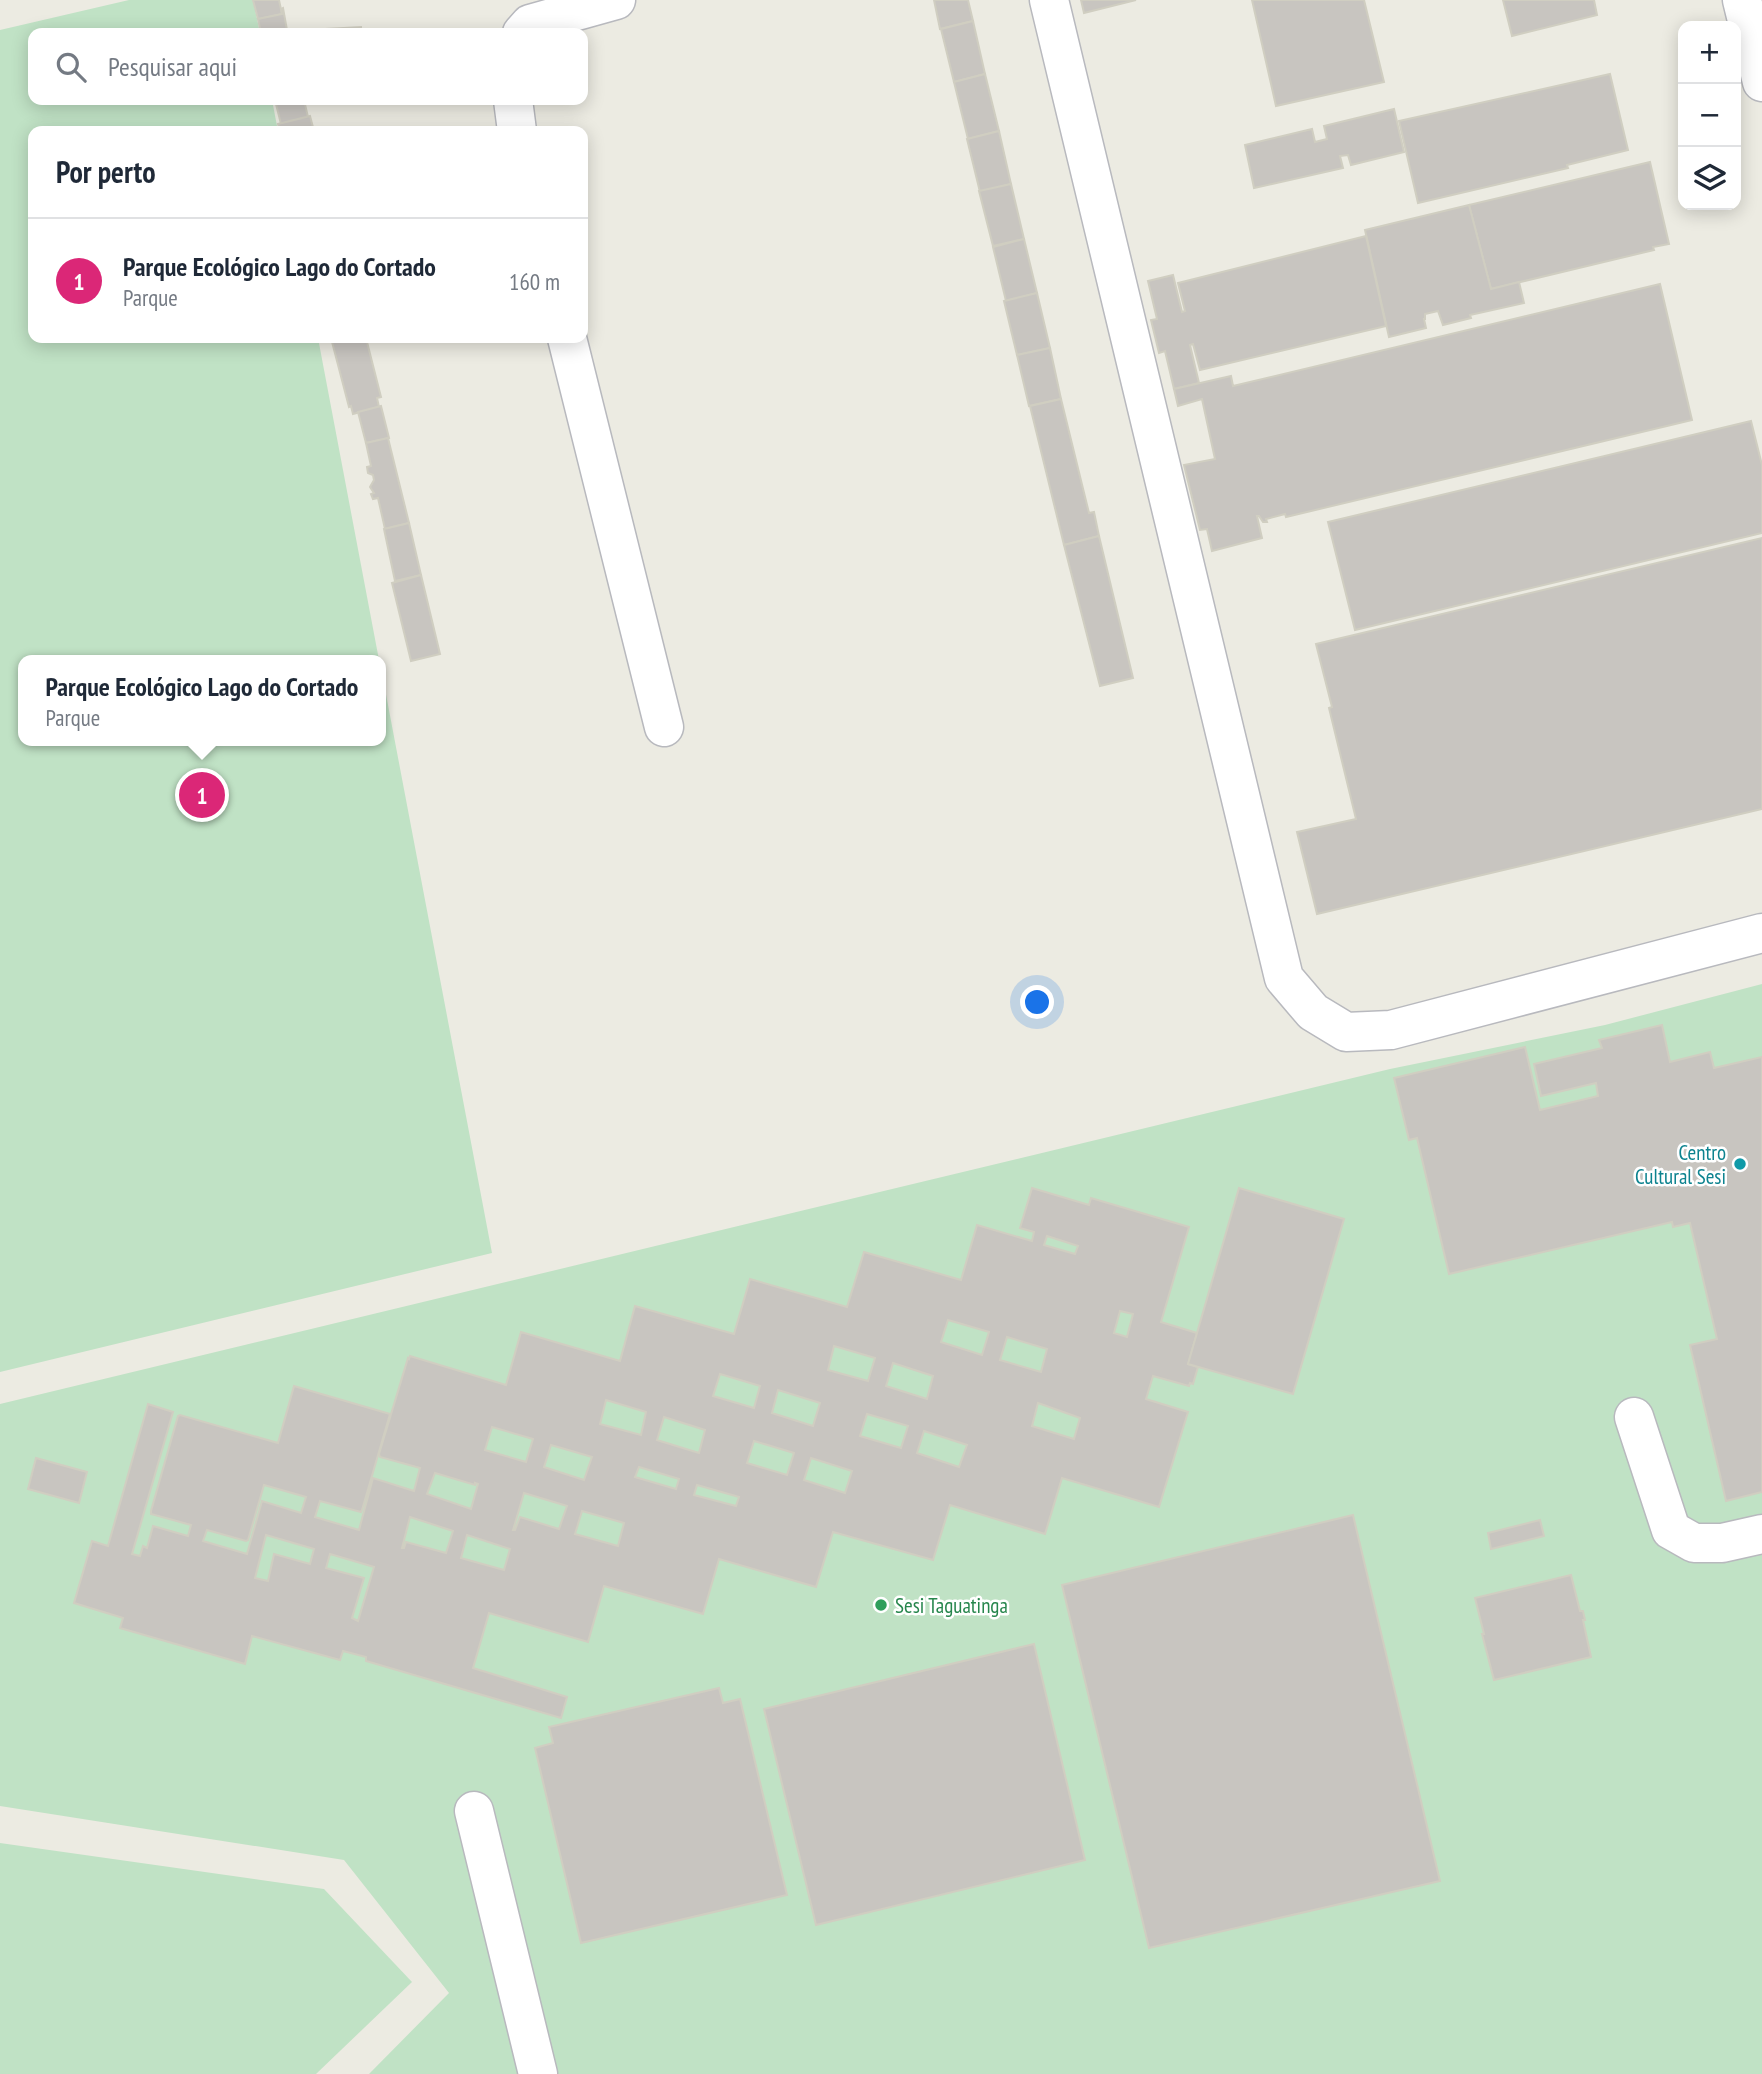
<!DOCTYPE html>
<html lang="pt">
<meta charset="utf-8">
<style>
:root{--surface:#fff;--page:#f6f6f7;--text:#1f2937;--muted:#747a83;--line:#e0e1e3;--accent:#db2777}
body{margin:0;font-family:"PT Sans Narrow",sans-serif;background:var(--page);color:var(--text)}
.controls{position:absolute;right:21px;top:21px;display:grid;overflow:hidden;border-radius:14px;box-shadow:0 4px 18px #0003}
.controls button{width:63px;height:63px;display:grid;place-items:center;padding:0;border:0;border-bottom:2px solid var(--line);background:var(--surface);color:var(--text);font:35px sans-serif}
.you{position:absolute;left:1038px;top:1003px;width:24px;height:24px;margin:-18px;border:5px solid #fff;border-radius:50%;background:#1a73e8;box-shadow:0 0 0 10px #1a73e833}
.badge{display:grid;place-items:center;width:46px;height:46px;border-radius:50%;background:var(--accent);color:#fff;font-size:23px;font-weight:700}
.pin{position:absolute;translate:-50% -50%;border:4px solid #fff;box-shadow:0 2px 7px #0006}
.popup{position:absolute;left:18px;top:655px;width:368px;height:91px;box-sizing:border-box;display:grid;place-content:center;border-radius:14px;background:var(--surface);filter:drop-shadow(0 2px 5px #0005);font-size:23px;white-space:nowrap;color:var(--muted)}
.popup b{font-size:26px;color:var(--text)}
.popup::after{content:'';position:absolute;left:50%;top:100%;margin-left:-14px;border:14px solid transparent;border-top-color:var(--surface)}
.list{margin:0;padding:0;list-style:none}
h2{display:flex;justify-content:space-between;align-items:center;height:91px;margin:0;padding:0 28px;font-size:30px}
h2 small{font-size:23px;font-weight:400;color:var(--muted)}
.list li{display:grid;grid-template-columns:46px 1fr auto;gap:21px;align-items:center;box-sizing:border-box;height:126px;padding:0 28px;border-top:2px solid var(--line)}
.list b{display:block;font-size:26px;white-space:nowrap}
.list p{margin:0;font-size:23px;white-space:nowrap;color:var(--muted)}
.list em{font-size:23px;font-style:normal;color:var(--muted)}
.icon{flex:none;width:38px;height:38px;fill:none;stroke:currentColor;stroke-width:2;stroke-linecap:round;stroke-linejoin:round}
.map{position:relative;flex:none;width:1762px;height:2074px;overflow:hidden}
.search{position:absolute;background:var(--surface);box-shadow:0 4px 18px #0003;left:28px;top:28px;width:560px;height:77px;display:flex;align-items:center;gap:18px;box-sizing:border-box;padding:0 24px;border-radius:14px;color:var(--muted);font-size:26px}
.panel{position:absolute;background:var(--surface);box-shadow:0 4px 18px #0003;left:28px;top:126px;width:560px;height:217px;border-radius:14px}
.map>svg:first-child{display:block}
</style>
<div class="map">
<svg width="1762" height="2074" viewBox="0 0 1762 2074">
<rect width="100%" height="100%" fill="#ecebe2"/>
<g fill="#c0e2c5">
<polygon points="129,0 253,0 260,33 33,33 33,100 272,100 278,131 33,131 33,338 318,338 379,660 24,660 24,741 380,741 381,668 492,1253 0,1372 0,30"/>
<polygon points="1762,984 1762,2074 369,2074 449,1993 344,1860 0,1806 0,1404 1390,1069 1605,1025"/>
<polygon points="0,1843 324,1889 412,1982 316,2074 0,2074"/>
</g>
<g fill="#c8c5c0" stroke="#d0cec1" stroke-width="2" fill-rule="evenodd">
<polygon points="253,0 279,0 282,14 258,19"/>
<polygon points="934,0 968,0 973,21 940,29"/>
<polygon points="1081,0 1136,0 1084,13"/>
<polygon points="1252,0 1364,0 1384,82 1276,106"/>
<polygon points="1503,0 1594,0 1597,15 1512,36"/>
<polygon points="283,8 287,30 276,33 261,33 258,19 282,14 281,9"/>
<polygon points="973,21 985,74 954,82 941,29"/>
<polygon points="361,27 361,33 326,33 326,29"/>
<polygon points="985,74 999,131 968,139 954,82"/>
<polygon points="1610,74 1628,150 1567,165 1568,168 1418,203 1399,121"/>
<polygon points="275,100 304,100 308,117 281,124"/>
<polygon points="1394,109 1404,152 1351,165 1348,155 1340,156 1343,168 1254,188 1245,145 1312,129 1315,142 1327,139 1324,126"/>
<polygon points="310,116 314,131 280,131 278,124"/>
<polygon points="999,131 1011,184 980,192 967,139"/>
<polygon points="1650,162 1669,244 1653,247 1654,250 1491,289 1469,205"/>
<polygon points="1011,184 1024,239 993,246 979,191"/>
<polygon points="1469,205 1491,289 1519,282 1524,303 1470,315 1471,318 1443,325 1438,311 1425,314 1425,319 1424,319 1426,328 1389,337 1365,230"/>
<polygon points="1366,236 1386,326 1200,370 1193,344 1190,345 1199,383 1174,389 1165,351 1159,353 1151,320 1157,319 1148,281 1173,275 1182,312 1185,311 1178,283"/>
<polygon points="1024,239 1037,293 1006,301 993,247"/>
<polygon points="1660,284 1692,420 1286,517 1285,514 1266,519 1267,522 1263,522 1259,516 1257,516 1262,538 1212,551 1207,529 1200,530 1184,465 1215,459 1202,399 1178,406 1174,389 1231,376 1233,386"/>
<polygon points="1037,293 1050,348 1017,355 1004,301"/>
<polygon points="331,338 366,338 381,397 377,398 379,407 353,414 351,406 349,407"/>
<polygon points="1050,348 1061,399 1029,406 1017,355"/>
<polygon points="1061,399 1089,513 1094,512 1099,536 1064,545 1030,406"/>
<polygon points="381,406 389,438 366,443 358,412"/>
<polygon points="1751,421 1762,465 1762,533 1355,630 1328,522"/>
<polygon points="388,438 409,523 385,529 378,498 373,499 371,494 374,493 370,487 374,480 373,475 368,473 367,467 371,466 366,443"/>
<polygon points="409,523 421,575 395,581 384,529"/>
<polygon points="1099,536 1133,678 1100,686 1064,545"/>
<polygon points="1762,538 1762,809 1317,914 1297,832 1356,819 1329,708 1332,707 1316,644"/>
<polygon points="421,575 440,654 411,661 392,583"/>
<polygon points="1662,1025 1670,1062 1710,1052 1714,1068 1762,1057 1762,1492 1726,1501 1690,1345 1717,1339 1690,1223 1673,1227 1672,1222 1449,1274 1417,1138 1409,1140 1394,1078 1525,1047 1540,1110 1598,1096 1596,1083 1541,1096 1534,1064 1602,1048 1599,1040"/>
<path d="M1032,1188L1089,1205L1091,1198L1189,1227L1161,1322L1197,1333L1188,1364L1198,1367L1193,1384L1190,1383L1189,1386L1153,1376L1146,1399L1188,1412L1159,1507L1062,1478L1045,1534L950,1505L933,1560L833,1532L816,1587L719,1559L703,1614L604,1586L588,1642L489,1613L473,1668L567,1697L561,1718L366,1661V1657L343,1651L340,1660L252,1636L245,1664L120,1628L123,1618L74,1603L92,1541L108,1546L148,1404L173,1412L132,1554L140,1556L143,1546L147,1548L153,1526L188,1536L191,1525L151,1514V1511L178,1416L180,1415L278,1443L294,1386L390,1414L362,1510L361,1512L320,1501L315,1517L359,1530L373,1478L414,1491L420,1468L380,1457L379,1454L408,1358L409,1359L410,1356L506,1385L521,1332L620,1361L635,1306L734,1334L750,1279L847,1307L864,1252L961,1280L977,1225L1032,1241L1034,1232L1020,1228ZM1047,1236L1078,1246L1075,1254L1044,1245ZM1120,1311L1133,1314L1127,1337L1114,1333ZM948,1320L989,1332L982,1355L941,1342ZM1007,1337L1047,1349L1041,1372L1000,1360ZM834,1346L875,1358L868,1381L828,1370ZM893,1363L933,1376L927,1399L886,1386ZM720,1374L760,1386L754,1408L713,1396ZM778,1390L820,1403L813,1426L772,1413ZM606,1400L646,1412L641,1435L600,1424ZM1038,1403L1080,1418L1074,1439L1032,1426ZM867,1414L908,1426L901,1448L860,1436ZM664,1417L705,1430L699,1453L657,1440ZM492,1427L533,1439L526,1462L485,1450ZM924,1431L967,1445L959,1467L917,1453ZM754,1441L794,1453L787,1475L747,1463ZM551,1445L592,1457L584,1480L544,1467ZM811,1458L852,1471L845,1493L804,1480ZM639,1467L679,1479L676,1489L635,1477ZM435,1473L475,1485V1483L478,1484L471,1509L427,1494ZM264,1485L306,1497L301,1513L262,1501L247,1554L203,1541L207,1530L246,1541L248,1540ZM697,1485L739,1497L736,1506L694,1495ZM524,1493L567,1506L559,1529L520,1517L515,1530H513ZM582,1511L624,1523L618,1546L575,1534ZM410,1517L453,1531L446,1553L406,1542L404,1548H402ZM266,1535L314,1549L310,1564L274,1554L268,1581L255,1578ZM467,1535L510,1549L504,1570L461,1558ZM330,1554L374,1567L358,1621L352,1618L364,1578L326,1568Z"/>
<polygon points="1239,1188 1344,1219 1293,1394 1188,1364"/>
<polygon points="36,1458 87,1472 79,1503 28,1489"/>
<polygon points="1353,1515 1440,1881 1149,1948 1062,1585"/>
<polygon points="1540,1520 1544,1536 1491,1549 1488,1533"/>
<polygon points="1571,1575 1580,1611 1583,1611 1585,1620 1583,1620 1591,1657 1494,1680 1482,1634 1484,1634 1475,1598"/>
<polygon points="1034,1644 1085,1860 816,1925 764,1709"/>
<polygon points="719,1688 723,1703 740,1699 787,1895 581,1943 535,1748 553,1743 549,1727"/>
</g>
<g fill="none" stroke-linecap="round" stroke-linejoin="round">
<defs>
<g id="minor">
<polyline points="1049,0 1284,978 1313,1012 1346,1032 1391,1030 1762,933"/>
<polyline points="1742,0 1762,82"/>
<polyline points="522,33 530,24 616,0"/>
<polyline points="513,100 517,131"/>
<polyline points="567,338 664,727"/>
<polyline points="1634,1417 1671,1530 1694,1543 1722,1543 1762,1534"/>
<polyline points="474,1811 538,2074"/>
</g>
</defs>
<use href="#minor" stroke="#b8b9be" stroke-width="41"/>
<use href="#minor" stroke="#fff" stroke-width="38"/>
</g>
<circle fill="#0f9aa8" stroke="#fff" stroke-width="2.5" cx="1740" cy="1164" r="7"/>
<circle fill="#2e9e5b" stroke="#fff" stroke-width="2.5" cx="881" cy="1605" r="7"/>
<g text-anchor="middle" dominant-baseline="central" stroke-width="5" stroke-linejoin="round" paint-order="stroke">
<g font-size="21" fill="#0d838f" stroke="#fff" text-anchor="end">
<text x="1726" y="1152">Centro<tspan x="1726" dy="24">Cultural Sesi</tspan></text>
</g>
<g font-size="21" fill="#27864d" stroke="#fff" text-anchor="start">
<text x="895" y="1605">Sesi Taguatinga</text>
</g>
</g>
</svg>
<div class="controls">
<button>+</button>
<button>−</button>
<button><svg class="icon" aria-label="layers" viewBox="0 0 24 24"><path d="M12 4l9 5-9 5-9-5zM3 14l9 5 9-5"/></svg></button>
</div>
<div class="you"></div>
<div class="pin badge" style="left:202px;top:795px">1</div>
<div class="popup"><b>Parque Ecológico Lago do Cortado</b>Parque</div>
<div class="search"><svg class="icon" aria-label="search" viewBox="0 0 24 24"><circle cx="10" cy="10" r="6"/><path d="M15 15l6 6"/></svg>Pesquisar aqui</div>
<section class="panel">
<h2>Por perto<small></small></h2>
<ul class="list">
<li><span class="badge">1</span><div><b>Parque Ecológico Lago do Cortado</b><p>Parque</p></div><em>160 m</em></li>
</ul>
</section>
</div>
